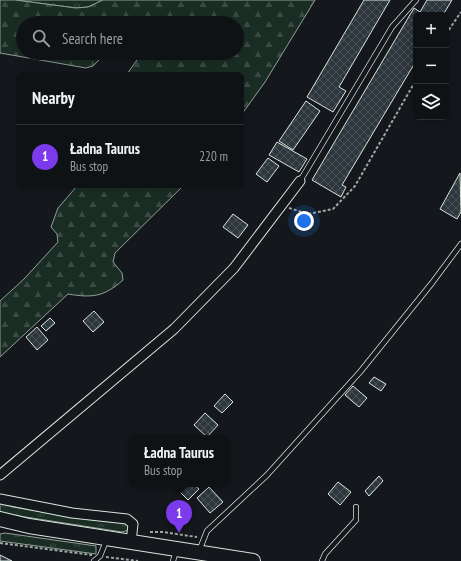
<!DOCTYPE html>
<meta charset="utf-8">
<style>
:root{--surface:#0f1215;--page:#181b1e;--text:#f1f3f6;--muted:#9b9ea0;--line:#2f3234;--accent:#7c3aed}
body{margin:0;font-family:"PT Sans Narrow",sans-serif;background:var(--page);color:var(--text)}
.controls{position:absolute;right:12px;top:12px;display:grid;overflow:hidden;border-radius:6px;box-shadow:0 2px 10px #0003}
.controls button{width:36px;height:36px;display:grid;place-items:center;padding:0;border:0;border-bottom:1px solid var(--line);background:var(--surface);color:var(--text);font:20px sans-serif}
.you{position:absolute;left:304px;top:221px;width:14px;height:14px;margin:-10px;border:3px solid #fff;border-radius:50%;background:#1a73e8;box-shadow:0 0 0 6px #1a73e833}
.badge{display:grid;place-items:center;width:26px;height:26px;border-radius:50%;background:var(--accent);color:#fff;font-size:13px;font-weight:700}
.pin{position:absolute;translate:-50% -33px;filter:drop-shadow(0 1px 2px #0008)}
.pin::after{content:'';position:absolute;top:21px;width:14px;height:12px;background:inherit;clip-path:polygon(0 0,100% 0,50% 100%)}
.popup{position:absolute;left:129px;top:435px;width:100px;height:52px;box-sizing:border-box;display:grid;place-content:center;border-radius:6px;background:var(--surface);filter:drop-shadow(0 1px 3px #0005);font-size:13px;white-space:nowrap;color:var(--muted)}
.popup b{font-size:15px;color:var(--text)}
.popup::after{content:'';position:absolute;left:50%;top:100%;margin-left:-8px;border:8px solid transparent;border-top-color:var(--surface)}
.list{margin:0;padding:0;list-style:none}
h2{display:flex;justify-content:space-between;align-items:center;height:52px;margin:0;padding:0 16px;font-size:17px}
h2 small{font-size:13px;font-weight:400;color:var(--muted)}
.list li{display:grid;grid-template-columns:26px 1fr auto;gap:12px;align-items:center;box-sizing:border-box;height:64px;padding:0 16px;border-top:1px solid var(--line)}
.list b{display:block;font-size:15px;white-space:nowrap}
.list p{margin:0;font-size:13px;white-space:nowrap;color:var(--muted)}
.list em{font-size:13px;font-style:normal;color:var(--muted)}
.icon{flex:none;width:22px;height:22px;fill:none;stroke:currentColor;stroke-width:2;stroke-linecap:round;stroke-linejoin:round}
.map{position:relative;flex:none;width:461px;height:561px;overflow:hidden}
.search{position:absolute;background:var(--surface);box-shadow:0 2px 10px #0003;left:16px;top:16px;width:228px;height:44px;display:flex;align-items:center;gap:10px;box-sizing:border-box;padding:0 14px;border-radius:22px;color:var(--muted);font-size:15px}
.panel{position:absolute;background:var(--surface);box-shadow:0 2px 10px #0003;left:16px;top:72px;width:228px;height:116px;border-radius:6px}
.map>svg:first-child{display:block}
</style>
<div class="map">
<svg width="461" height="561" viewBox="0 0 461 561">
<defs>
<pattern id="grass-tufts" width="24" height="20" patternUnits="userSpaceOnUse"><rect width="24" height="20" fill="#1a2d24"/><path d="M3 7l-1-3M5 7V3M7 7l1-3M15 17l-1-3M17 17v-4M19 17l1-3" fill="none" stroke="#3b4b43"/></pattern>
<pattern id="forest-firs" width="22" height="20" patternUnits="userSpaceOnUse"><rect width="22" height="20" fill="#1a2d24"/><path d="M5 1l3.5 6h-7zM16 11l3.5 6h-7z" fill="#3b4b43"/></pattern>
<pattern id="building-cross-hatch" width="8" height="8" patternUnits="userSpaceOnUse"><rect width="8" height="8" fill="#2c363c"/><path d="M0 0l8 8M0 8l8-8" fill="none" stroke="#4a5358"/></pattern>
</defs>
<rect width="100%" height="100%" fill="#14181c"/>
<g fill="url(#grass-tufts)" stroke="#939e99">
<polygon points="15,0 103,0 88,7 76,8"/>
<polygon points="0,503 13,507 87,519 125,523 128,524 129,530 122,532 0,513"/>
<polygon points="5,533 96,546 96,554 0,541 0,534"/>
</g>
<g fill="url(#forest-firs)" stroke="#939e99">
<polygon points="0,0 15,0 76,8 88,7 103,0 315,0 265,82 242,114 242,74 127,74 142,53 237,53 237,23 23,23 23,53 106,53 93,66 86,68 0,53"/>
<path d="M77,186H183L115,253L113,262L122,273L123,280C104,297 92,298 68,294L0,357V301L24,279L58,242L57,234L51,227L58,208Z"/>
</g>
<g fill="url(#building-cross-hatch)" stroke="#d8e6dc">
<polygon points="364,0 390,0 339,87 346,91 333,112 307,97"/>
<polygon points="427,0 452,0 443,15 416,15 416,61 342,185 346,187 341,197 312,180 414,8 420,12"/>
<polygon points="306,101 320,111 293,150 279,141"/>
<polygon points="277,142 307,159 299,172 269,155"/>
<polygon points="268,158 279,166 267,182 256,174"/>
<polygon points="460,173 461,212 457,219 440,209"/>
<polygon points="233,214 248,225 238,238 223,227"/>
<polygon points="94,311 104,322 93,332 83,321"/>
<polygon points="50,318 55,323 46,331 41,326"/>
<polygon points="37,327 48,340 37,350 26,337"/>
<polygon points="374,377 386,384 381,391 369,383"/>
<polygon points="353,386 367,398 359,407 345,395"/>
<polygon points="225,394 233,402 222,413 214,406"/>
<polygon points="205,413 218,425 207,437 194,425"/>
<polygon points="379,476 383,481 369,496 365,491"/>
<polygon points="338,482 351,492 340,505 328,494"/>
<polygon points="186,484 193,484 199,489 188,500 179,491"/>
<polygon points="209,487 223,502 210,513 197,498"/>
<polygon points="0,555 12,561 0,561"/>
</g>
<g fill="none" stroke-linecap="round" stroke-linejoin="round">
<defs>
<g id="service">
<polyline points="300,181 392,27 416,0"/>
<polyline points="199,551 207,531 267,475 360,372 432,283 461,244"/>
<polyline points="94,561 100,556 106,541"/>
<polyline points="173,561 176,551"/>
<polyline points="322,561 325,554 356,520 356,507"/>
</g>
<g id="minor">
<polyline points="0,475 174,329 234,268 300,181"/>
<polyline points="0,499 72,513 127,519 133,524 131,542"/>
</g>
<polyline id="primary" points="0,519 29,526 253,561"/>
</defs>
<use href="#service" stroke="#d8e6dc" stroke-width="6"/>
<use href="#minor" stroke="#d8e6dc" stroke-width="11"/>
<use href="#primary" stroke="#d8e6dc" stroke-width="16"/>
<g stroke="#9da8a2" stroke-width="2" stroke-dasharray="3 2" stroke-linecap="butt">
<polyline points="446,34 461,12"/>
<polyline points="289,208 308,214 333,209 355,186 416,80"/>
<polyline points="150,532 163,532 197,537"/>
<polyline points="0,543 92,555"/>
<polyline points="106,557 138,561"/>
</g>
<use href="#service" stroke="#14181c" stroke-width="4.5"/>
<use href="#minor" stroke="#14181c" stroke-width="9"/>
<use href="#primary" stroke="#14181c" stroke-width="14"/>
</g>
</svg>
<div class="controls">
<button>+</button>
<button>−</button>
<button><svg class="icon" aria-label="layers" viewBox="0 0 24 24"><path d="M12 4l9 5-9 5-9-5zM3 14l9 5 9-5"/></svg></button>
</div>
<div class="you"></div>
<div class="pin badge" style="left:179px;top:533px">1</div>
<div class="popup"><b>Ładna Taurus</b>Bus stop</div>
<div class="search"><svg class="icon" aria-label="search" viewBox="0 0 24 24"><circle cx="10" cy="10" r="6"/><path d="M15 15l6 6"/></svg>Search here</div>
<section class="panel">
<h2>Nearby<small></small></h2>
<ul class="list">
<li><span class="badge">1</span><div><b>Ładna Taurus</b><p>Bus stop</p></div><em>220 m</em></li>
</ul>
</section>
</div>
